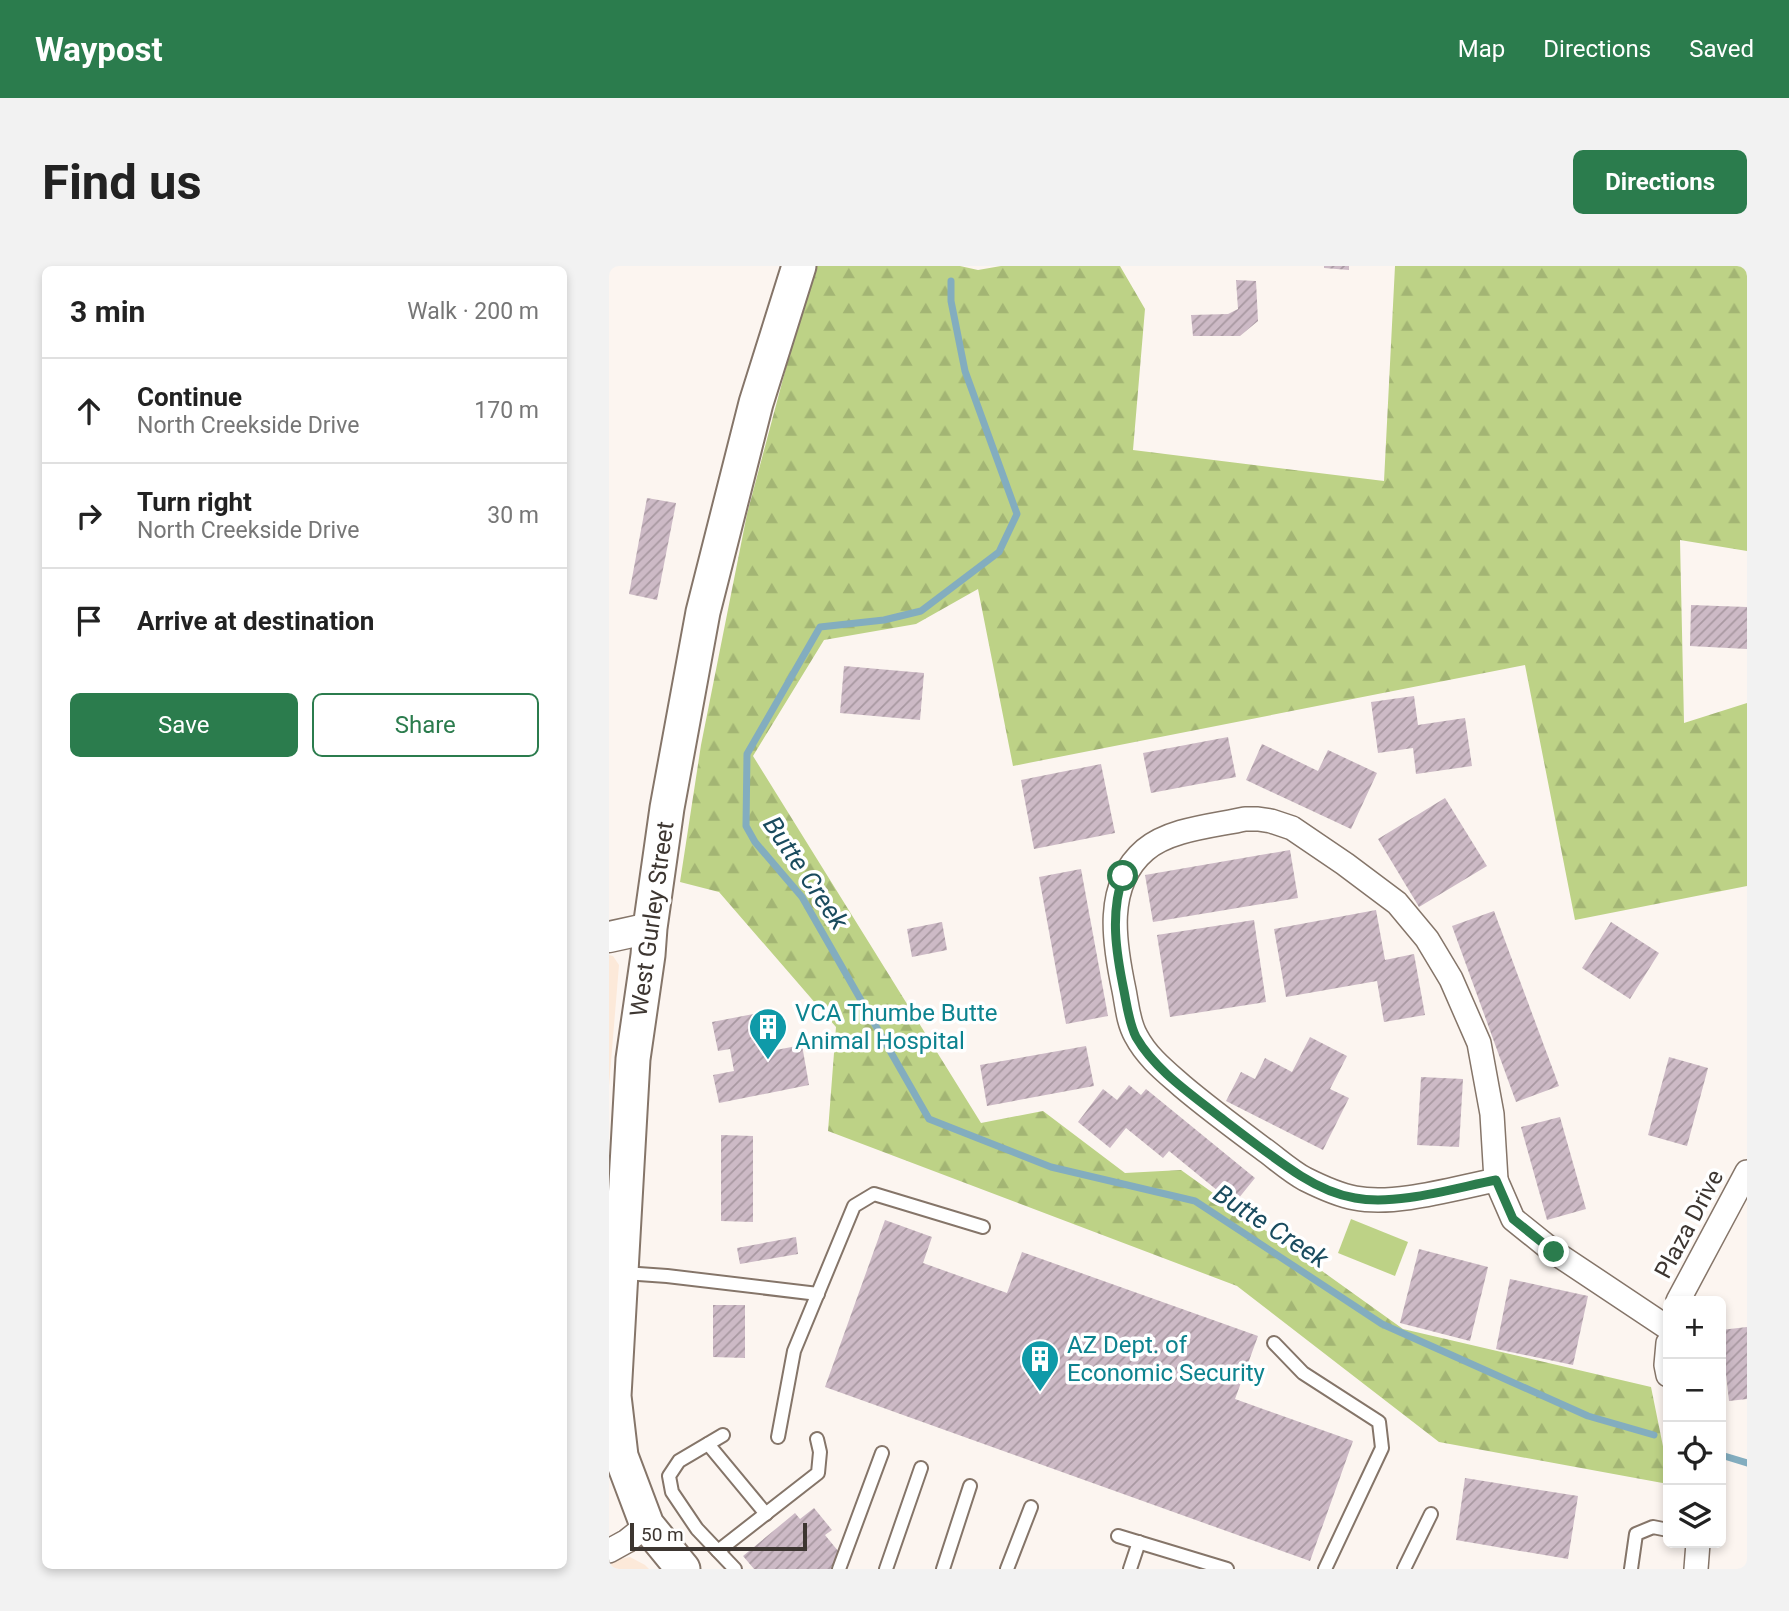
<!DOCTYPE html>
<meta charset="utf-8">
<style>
:root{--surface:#fff;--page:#f2f2f2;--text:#222;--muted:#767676;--line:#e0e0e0;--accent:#2b7c4d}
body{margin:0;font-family:Roboto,sans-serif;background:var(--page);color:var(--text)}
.controls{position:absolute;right:21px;bottom:21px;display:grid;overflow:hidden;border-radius:10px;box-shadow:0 4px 10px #0003}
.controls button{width:63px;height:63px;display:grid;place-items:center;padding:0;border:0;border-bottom:2px solid var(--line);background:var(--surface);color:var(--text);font:35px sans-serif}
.scale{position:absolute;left:21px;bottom:18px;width:177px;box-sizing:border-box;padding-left:7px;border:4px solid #3d3631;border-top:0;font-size:19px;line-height:24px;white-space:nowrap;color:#3d3631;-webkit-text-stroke:5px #fff;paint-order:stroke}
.stop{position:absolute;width:21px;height:21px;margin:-16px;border:5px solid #2b7c4d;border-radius:50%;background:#fff}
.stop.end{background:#2b7c4d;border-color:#fff;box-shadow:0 2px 7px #0008}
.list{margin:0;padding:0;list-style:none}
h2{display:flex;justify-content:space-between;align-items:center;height:91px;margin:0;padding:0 28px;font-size:30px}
h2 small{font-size:23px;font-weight:400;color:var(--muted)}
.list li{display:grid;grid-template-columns:46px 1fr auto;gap:21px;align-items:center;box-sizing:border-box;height:105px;padding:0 28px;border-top:2px solid var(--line)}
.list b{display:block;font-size:26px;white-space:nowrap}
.list p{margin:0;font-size:23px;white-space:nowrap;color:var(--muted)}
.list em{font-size:23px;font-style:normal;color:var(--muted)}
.actions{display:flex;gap:14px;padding:21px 28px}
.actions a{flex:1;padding:16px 0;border:2px solid var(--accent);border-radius:10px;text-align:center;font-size:24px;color:var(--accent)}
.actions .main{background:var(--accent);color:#fff}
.icon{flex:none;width:38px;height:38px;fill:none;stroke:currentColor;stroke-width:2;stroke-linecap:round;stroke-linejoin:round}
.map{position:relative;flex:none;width:1138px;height:1303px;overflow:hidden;border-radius:10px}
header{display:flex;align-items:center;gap:42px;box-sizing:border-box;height:98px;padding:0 35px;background:var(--accent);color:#fff}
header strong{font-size:33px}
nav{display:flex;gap:38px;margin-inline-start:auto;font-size:24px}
.intro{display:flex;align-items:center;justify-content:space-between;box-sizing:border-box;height:168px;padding:0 42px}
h1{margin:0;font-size:49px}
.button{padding:18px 32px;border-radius:10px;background:var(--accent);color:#fff;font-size:24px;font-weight:700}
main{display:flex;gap:42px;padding:0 42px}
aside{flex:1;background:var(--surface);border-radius:10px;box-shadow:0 4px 10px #0003}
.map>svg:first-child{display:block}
</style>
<header>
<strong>Waypost</strong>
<nav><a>Map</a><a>Directions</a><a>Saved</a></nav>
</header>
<div class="intro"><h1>Find us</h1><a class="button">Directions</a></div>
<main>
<aside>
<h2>3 min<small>Walk · 200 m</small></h2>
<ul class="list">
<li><svg class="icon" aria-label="ahead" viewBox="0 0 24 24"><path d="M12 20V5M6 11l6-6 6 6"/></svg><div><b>Continue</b><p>North Creekside Drive</p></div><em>170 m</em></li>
<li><svg class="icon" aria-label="right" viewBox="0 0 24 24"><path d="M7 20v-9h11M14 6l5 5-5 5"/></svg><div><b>Turn right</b><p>North Creekside Drive</p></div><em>30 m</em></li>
<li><svg class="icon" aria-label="arrive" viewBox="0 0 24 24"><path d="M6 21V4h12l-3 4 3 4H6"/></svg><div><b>Arrive at destination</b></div></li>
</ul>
<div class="actions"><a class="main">Save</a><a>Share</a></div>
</aside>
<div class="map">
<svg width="1138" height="1303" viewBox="0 0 1138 1303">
<defs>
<pattern id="forest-firs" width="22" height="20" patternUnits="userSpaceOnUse" patternTransform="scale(1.75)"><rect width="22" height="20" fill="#bdd286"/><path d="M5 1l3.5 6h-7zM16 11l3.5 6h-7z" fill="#a3b574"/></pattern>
<pattern id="building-hatch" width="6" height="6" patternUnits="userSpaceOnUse" patternTransform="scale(1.75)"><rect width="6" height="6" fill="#cdbac6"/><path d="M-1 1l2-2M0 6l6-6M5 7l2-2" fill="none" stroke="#a898a1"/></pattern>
</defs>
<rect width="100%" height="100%" fill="#fcf5f0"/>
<g fill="#fce9d9">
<polygon points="0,689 4,690 10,699 0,820"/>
<polygon points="21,1291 36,1299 40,1303 0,1303 0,1299 10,1293"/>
</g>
<polygon fill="#bdd286" points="742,953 799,976 786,1010 729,987"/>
<polygon fill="url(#forest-firs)" points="208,0 351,0 369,4 392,0 511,0 536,43 524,184 775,215 786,0 1138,0 1138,285 1071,274 1075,457 1138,437 1138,620 966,654 916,399 404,500 369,323 307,358 215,374 144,490 372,857 434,845 516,907 572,904 794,1063 1042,1121 1059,1205 1059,1218 830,1176 628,1020 219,865 227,761 110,626 71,616 92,479 138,248 187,64"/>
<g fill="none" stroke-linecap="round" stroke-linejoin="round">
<g stroke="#83adbf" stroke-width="7">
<polyline points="342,15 342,35 356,105 408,248 390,286 312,345 275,354 211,361 138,488 137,560 146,576 193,631 320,853 442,901 586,935 773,1058 979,1150 1045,1169"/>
<polyline points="1112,1189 1138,1197"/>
</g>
</g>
<g fill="url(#building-hatch)">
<polygon points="715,0 740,0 740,4 715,2"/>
<polygon points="627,14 647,15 649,55 631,70 584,70 582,49 619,48 629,43"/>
<polygon points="38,232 67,237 48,334 20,328"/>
<polygon points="1082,339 1138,341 1138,383 1081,380"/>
<polygon points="235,400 315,407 311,454 231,447"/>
<polygon points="805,430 809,459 856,452 863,500 807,508 804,482 769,487 762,436"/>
<polygon points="619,471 627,511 542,527 534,487"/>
<polygon points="653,478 709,505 719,484 768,507 742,563 637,514"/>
<polygon points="492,498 506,567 425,583 412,514"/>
<polygon points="836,532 878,600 810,641 769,573"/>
<polygon points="681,584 689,632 544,656 536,609"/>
<polygon points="472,603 499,750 457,758 430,611"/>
<polygon points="767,644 776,694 805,688 816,749 775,756 768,715 677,731 665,663"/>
<polygon points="885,645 950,820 907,836 843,660"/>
<polygon points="645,654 657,736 561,751 548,669"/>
<polygon points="333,656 338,684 303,691 298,663"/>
<polygon points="1002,656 1050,687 1021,733 973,702"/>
<polygon points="160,745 167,784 193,779 200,819 110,837 104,809 125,805 121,783 109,785 103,756"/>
<polygon points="701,771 738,790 721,823 740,832 714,884 617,835 632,806 646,813 656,792 683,806"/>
<polygon points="477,780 485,820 378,840 371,799"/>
<polygon points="1060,791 1099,802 1078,880 1039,869"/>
<polygon points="812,811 854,813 850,881 808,879"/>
<polygon points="520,819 532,829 537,823 646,912 625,938 560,885 554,892 517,862 501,882 469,856 494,823 508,834"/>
<polygon points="951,851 977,943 938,954 912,861"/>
<polygon points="112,869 144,870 144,956 112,955"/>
<polygon points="276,954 323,971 314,997 398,1027 413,986 649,1070 626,1133 744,1175 701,1295 216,1121"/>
<polygon points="187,971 189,988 131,998 128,982"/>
<polygon points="810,983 879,1001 861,1075 791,1057"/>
<polygon points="901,1013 979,1030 964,1099 887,1083"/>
<polygon points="104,1039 136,1039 136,1092 104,1091"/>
<polygon points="1138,1061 1138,1133 1120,1135 1112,1064"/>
<polygon points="856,1212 969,1230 959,1293 847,1274"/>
<polygon points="205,1242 223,1264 216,1269 234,1291 222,1301 223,1303 145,1303 134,1290 186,1247 191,1253"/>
</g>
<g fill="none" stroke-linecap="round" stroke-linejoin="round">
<defs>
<g id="service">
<polyline points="15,1007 58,1010 209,1028"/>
<polyline points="665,1077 694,1107 770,1156 773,1182 716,1303"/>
<polyline points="114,1169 70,1195 60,1210 63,1226 88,1263 126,1303"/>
<polyline points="169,1171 185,1085 245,940 265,928 374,961"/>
<polyline points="99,1178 157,1248"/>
<polyline points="509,1270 618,1303"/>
<polyline points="109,1285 209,1207 211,1186 208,1173"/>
<polyline points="230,1303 273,1187"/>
<polyline points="277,1303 312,1202"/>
<polyline points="334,1303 361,1220"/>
<polyline points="398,1303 422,1241"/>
<polyline points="521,1303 530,1276"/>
<polyline points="795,1303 822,1248"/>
<polyline points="1022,1303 1027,1268 1044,1261 1059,1264"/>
</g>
<g id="minor">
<path d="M636,553H649L662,555L683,562L736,598L788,637L818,673L842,713L870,777L883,848L887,914C846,922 787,940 746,932C729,929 712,921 696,913C681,905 667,892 653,882C626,862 599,842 573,820C556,805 538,791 527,770C519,756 518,739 515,724C505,677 495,619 536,584C561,563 604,560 636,553Z"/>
<polyline points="887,914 904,953 945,986 1059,1062"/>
<polyline points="1069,1035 1138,906"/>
<polyline points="1059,1077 1057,1099 1059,1109"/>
<polyline points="0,1285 18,1275 38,1259"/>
<polyline points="1087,1303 1089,1277"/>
</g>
<polyline id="tertiary" points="0,671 41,662"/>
<polyline id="secondary" points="74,1303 38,1259 12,1190 5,1130 24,793 39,689 41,662 58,542 94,346 147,137 190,0"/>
</defs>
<use href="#service" stroke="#857569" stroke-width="16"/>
<use href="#minor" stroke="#857569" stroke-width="26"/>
<use href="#tertiary" stroke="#857569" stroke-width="33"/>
<use href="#secondary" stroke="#857569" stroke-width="37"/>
<use href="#service" stroke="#fff" stroke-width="12"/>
<use href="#minor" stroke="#fff" stroke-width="23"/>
<use href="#tertiary" stroke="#fff" stroke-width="30"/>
<use href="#secondary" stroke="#fff" stroke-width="33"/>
</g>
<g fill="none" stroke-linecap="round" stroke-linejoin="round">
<path stroke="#2b7c4d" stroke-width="9" d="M514,610C501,648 507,686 515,725C518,740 520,757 527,771C546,804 582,828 611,851C637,871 664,892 692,910C708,920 728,929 746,932C787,940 846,922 887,914L904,953L945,986"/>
</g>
<defs>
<symbol id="building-pin" viewBox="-11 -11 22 30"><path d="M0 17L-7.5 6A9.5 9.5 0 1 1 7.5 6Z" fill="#0f9aa8" stroke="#fff"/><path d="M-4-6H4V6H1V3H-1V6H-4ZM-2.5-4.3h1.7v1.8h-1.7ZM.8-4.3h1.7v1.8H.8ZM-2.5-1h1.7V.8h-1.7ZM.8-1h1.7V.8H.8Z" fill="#fff"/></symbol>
</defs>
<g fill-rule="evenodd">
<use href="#building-pin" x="137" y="739" width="44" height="60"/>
<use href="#building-pin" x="409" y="1071" width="44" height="60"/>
</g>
<g text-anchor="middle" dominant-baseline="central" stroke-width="7" stroke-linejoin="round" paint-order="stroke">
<g font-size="24" fill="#3d3631" stroke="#fff">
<text transform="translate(43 653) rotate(-82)">West Gurley Street</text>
<text transform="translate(1080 958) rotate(-62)">Plaza Drive</text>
</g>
<g font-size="24" fill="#0d838f" stroke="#fff" text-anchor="start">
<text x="186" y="747">VCA Thumbe Butte<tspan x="186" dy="28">Animal Hospital</tspan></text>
<text x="458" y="1079">AZ Dept. of<tspan x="458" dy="28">Economic Security</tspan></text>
</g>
<g font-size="26" font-style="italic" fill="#194b5e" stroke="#fff">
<text transform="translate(197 607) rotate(56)">Butte Creek</text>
<text transform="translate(662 960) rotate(33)">Butte Creek</text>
</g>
</g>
</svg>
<div class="controls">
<button>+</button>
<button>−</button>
<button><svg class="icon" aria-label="locate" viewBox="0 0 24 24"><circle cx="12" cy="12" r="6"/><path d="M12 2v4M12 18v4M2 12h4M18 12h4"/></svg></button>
<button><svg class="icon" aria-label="layers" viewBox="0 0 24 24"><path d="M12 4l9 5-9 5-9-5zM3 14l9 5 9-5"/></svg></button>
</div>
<div class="scale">50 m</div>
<div class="stop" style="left:514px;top:610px"></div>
<div class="stop end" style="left:945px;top:986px"></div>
</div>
</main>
